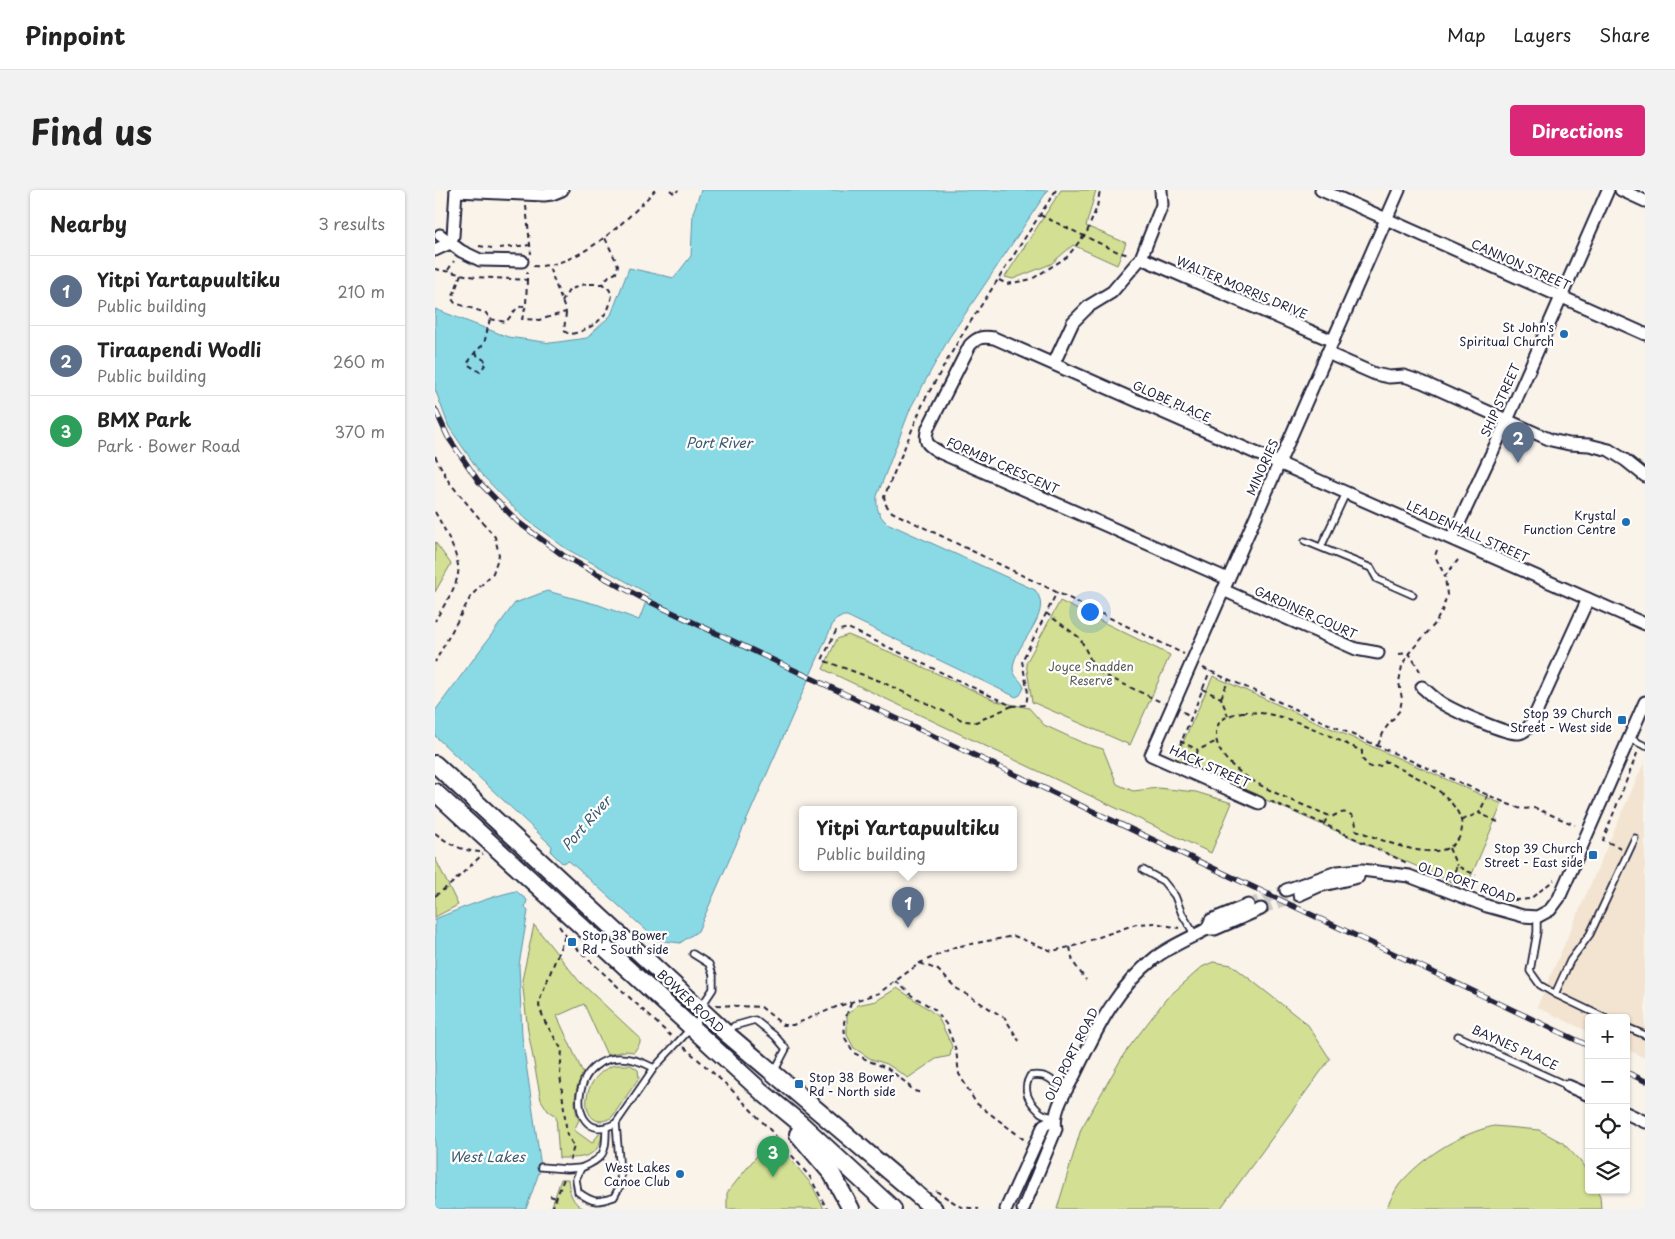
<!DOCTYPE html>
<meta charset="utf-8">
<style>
:root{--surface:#fff;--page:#f2f2f2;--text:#222;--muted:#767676;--line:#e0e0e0;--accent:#db2777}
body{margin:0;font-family:"Playpen Sans",sans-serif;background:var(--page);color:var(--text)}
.controls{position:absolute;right:15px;bottom:15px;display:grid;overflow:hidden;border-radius:5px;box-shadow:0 1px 4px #0004}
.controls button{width:45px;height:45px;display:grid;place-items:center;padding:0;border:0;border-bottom:1px solid var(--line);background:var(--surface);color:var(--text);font:25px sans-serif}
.you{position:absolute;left:654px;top:421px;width:18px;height:18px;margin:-12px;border:4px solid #fff;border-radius:50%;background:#1a73e8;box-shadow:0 0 0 8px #1a73e833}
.badge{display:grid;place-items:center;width:32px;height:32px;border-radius:50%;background:var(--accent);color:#fff;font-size:16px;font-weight:700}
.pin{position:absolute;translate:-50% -41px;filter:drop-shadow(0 1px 2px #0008)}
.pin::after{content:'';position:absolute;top:26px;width:18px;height:15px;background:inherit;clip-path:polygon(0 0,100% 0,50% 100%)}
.popup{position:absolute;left:364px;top:616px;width:218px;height:65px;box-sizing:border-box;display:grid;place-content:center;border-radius:5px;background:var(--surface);filter:drop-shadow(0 1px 4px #0005);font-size:16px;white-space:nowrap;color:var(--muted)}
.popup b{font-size:19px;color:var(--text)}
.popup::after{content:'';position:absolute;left:50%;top:100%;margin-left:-10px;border:10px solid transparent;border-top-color:var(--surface)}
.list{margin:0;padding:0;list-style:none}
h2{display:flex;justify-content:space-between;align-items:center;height:65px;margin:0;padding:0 20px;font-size:21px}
h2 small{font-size:16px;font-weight:400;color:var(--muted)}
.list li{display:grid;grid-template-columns:32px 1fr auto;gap:15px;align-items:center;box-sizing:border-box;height:70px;padding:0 20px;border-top:1px solid var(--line)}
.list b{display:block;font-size:19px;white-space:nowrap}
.list p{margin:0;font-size:16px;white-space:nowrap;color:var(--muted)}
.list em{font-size:16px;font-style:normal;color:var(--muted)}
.icon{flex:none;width:28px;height:28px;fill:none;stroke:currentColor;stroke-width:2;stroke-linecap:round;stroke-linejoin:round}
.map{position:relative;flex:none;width:1210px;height:1019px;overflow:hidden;border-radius:5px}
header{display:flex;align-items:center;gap:30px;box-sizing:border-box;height:70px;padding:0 25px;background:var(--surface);border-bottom:1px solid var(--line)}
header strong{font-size:24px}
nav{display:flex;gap:28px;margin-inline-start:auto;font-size:18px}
.intro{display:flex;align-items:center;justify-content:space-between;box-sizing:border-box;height:120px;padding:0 30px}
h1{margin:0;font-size:35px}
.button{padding:12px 22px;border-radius:5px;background:var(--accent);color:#fff;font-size:18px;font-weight:700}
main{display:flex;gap:30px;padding:0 30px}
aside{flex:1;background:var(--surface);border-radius:5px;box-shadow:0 1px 4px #0004}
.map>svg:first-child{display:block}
</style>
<header>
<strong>Pinpoint</strong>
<nav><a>Map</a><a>Layers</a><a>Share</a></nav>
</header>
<div class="intro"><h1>Find us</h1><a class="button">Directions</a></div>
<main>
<aside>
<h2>Nearby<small>3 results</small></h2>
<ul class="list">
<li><span class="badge" style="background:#5c6f8a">1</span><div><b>Yitpi Yartapuultiku</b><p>Public building</p></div><em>210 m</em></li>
<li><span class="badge" style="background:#5c6f8a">2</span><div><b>Tiraapendi Wodli</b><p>Public building</p></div><em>260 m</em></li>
<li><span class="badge" style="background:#2e9e5b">3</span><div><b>BMX Park</b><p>Park · Bower Road</p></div><em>370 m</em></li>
</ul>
</aside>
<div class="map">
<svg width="1210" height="1019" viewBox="0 0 1210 1019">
<rect width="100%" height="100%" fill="#f9f3ea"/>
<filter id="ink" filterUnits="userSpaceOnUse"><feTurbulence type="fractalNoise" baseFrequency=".02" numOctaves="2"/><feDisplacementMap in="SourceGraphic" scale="10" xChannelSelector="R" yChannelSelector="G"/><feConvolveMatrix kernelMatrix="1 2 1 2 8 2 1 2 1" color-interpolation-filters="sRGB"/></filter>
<g filter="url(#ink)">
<polygon fill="#f2e4d0" points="1210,570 1210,868 1191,859 1191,828 1154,828 1154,842 1102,817"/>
<g fill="#d3df92" stroke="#7a8066">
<polygon points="626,0 661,0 651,36 691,53 682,75 638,55 616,74 578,89 570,87"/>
<polygon points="0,352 16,374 0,402"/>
<polygon points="625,411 735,465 695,555 597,512 591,473"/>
<polygon points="413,445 462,465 561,511 594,518 609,535 648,553 668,559 682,594 698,601 723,598 761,602 797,613 776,663 388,479 402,449"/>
<polygon points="778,486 1067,614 1031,698 740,570"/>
<polygon points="0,668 23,715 0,727"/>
<path d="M99,735L144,791L205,848V853L199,862L190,861L172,865L149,814L122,826L148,883C140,898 137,914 144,930L139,940L157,953L164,944L167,945C163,970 143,968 124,968L121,926L113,921L106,910L93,841L87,790Z"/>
<polygon points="778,772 797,775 873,835 895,869 785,1019 622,1019 646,939 689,864 731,809 767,777"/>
<polygon points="462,798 492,818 503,827 517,856 515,866 501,869 473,888 452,874 436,869 419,858 412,845 412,826 422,815 441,811"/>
<path d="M179,875H196L203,880L204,888L177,927C148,946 138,891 179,875Z"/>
<path d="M1059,936L1104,940L1128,953L1145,971L1154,984V1000H1162L1165,1006L1166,1019H951C955,1011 959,1002 964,995C987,967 1024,944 1059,936Z"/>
<polygon points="337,947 377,995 389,1019 292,1019 292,1003"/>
<path d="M126,989H133C134,1002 137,1014 150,1019H116Z"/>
</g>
<g fill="#8adae6" stroke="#6090a2">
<path d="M266,0H613L514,148L476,217L442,306C441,318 443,325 452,333L600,400C620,424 580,452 578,478C578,487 587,490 589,498L585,505L581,507L412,426H408L399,431L263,741L245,753L222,750L134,671L127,673L116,662L117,656L0,546V521L80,413L112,401L164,415L204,430L214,404L130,358L87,326L46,284L14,237L0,199V119L73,147L116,153L152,148L176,125L194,78L239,88L256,66L258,23Z"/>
<path d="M81,701L92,710L90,718L93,721L84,775L87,846L106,977L91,1019H0V729C27,718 54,707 81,701Z"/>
</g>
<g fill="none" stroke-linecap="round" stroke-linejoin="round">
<g stroke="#cec9c7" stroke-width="11" stroke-dasharray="11 5.5" stroke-linecap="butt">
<polyline points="813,715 851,700"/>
<polyline points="826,719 864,705"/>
</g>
<defs>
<g id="lane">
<polyline points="870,351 936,378 942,389 978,405"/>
<polyline points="886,357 911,303"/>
<polyline points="1194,548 1210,556"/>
<polyline points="708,680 728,691 740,706 747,724 760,745"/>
<polyline points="1102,727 1102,742 1095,781 1105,795 1120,804 1170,828"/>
<polyline points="1120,804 1135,771 1155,744 1200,648"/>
<polyline points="1191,837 1210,845"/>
<polyline points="293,843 299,836 320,830 340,846 351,859 339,882"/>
<polyline points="1023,846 1133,896"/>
<path d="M219,878C131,832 125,964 181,933L219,878L269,824L270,811L278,799V785L274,774L258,764"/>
<path d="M620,928C615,926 608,925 605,922C593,911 587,900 595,886C612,882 619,892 630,903"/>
<path d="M171,938C171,964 169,968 146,978L141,989L143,1002C158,1013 162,1013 179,1007L186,994L181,933"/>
<polyline points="106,977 132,979 146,978"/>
</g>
<g id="street">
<polyline points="886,0 1210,144"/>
<polyline points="1186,0 1210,11"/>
<polyline points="21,1 109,5 117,4 127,0"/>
<polyline points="5,45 26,61 45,70 87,71"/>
<polyline points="0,60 15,53 18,46 21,0"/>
<polyline points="706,68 898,151"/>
<polyline points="892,163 940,184 954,187 969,186 987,192 1116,250 1134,254 1154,255 1174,260 1190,270 1210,286"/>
<polyline points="619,173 638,132 654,116 677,102 706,68 727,15 726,0"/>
<polyline points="1017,348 1069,237 1173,0"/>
<path d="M793,389L506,263C493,255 488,254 493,238L535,155C543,147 548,146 559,148L1210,434"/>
<polyline points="788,400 921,459 943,463"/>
<path d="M987,497C994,503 1001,510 1008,514C1022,522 1072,545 1084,543C1090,542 1093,538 1096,534L1153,409"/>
<polyline points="824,613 716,565 964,0"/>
<polyline points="851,700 902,682 927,680 974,686 1052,716 1088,726 1102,727 1115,720 1124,708 1210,512"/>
<polyline points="864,705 884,696 923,687"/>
<polyline points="772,739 776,730 813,715"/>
<polyline points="1133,896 1154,905"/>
<polyline points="1191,923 1210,932"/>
<polyline points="571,1019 609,935 619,930"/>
<path d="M588,1019L621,939C617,921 631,901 639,886C662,839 679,800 721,767C736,756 755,748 772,739H780L826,719"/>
</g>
<g id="secondary">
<polyline points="0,574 292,844 499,1019"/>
<polyline points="0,602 327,902 366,934 458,1019"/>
<polyline points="363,944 397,984 416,1019"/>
</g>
</defs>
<use href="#lane" stroke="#22223b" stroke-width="9"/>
<use href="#street" stroke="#22223b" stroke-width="15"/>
<use href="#secondary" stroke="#22223b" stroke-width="20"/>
<g stroke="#22223b" stroke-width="2" stroke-dasharray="5 4" stroke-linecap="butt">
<polyline points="235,0 240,4 243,0"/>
<polyline points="621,0 525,148 489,211 449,307 451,315 457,322 749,464"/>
<polyline points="91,16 96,64"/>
<polyline points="605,25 683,62 694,65"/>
<polyline points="44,56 57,58"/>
<polyline points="64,58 96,55"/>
<path d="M98,76C142,79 192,31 220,0"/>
<polyline points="0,79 40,87 92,90 92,82"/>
<polyline points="13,80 19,71"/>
<polyline points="26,84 17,109 20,113 51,123 55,129 71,132 82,118 91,115"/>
<polyline points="92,90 91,115 87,129 104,130 131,122 114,77"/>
<polyline points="564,90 572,94 597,89 632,67 652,42 662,17 665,0"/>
<polyline points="127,112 134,100 150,94 167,94 174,86 181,83 183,75 170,48"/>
<path d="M131,123L129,141L134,144C148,143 165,133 172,121C175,116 176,110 177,105L174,99L167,94"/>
<polyline points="39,163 52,172 45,182 32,174 41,161 49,154 55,129"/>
<polyline points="0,266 14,292 60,347 64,365 58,383 36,406 0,472"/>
<path d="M0,322C8,336 26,368 23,384C20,401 8,416 0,431"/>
<polyline points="1002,360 1000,366 1010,386"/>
<polyline points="611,423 645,448 661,481 728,513"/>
<polyline points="964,464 974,463 985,481"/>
<polyline points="768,478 1073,614 1086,619 1100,618 1140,635"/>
<polyline points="767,499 786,508 793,526"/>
<polyline points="786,508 794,489"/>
<polyline points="577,516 541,532 529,531 445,491 387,470 401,441 413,438 577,516 591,515 593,503 587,471 622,402"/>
<polyline points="748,522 756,526"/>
<path d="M807,522C850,521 889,544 927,561V569L935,577L945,576L951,571C971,583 995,591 1013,609C1021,618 1030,631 1026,643C1014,681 944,649 921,640C922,623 910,618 897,627C866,613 780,586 781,544C781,528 795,525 807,522Z"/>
<polyline points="745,551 763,560"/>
<polyline points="943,555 950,539 965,520 967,509 964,492 967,476 974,463 999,435 1007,421 1012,405 1010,386 1023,370"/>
<polyline points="741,565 775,481"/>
<polyline points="758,573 763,560 780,552"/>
<polyline points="1053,605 1044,623 1065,633"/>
<polyline points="835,611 889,634 972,673"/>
<polyline points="1027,630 1044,623"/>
<polyline points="889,634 893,626"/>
<path d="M0,643C14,654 27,661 45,662"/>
<polyline points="1014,658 1022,676"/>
<polyline points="1186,658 1168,650 1203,561"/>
<polyline points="1016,690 1022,676 1041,685"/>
<polyline points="1051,702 1080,710"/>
<polyline points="0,706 16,694 48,664"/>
<polyline points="1080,710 1095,709 1119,690"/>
<polyline points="124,736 136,753 236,846"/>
<polyline points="130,746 106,806 104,816 110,832 127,860 125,884 132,945 139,956 135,970"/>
<polyline points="635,757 638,772 651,790"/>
<polyline points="485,773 503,780 521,798 570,828 584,851"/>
<polyline points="461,791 476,805 499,819 511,834 521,860 524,884 541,913 591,951"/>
<polyline points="416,813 409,832 410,848 419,863 434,871 452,878 470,892 479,901 487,903"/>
<polyline points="281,815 326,817 348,835 358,835 401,817 444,803 485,773 520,757 579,746 617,761 639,756 701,734 720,733 744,738"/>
<polyline points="249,857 294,897 338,943 375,987 392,1019"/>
<polyline points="501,1001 526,1017 544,1019"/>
<polyline points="115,1006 121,1008"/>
<polyline points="117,1019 130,986"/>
</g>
<use href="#lane" stroke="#fff" stroke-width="5.5"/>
<use href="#street" stroke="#fff" stroke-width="11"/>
<use href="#secondary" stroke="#fff" stroke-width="16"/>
<defs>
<g id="rail">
<polyline points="0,219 13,247 44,292 83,332 129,366 209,409 1154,856"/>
<polyline points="1191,882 1210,891"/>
</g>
</defs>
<use href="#rail" stroke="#22223b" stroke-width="5.5"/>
<use href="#rail" stroke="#fff" stroke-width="4" stroke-dasharray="11" stroke-linecap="butt"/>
</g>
</g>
<g fill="#1f6fb2" stroke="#fff" stroke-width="2">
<circle cx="1129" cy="144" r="5"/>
<circle cx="1191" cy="332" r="5"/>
<rect x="1182" y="525" width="10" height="10" rx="2.5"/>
<rect x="1153" y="660" width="10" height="10" rx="2.5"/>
<rect x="132" y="747" width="10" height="10" rx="2.5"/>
<rect x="359" y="889" width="10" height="10" rx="2.5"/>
<circle cx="245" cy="984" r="5"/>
</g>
<g text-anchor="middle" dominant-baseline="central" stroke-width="4.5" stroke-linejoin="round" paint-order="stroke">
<g font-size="12" fill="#22223b" stroke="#fff">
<text transform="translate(1086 74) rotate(24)">CANNON STREET</text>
<text transform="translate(807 97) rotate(23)">WALTER MORRIS DRIVE</text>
<text transform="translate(1065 210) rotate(-66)">SHIP STREET</text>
<text transform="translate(737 211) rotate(24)">GLOBE PLACE</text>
<text transform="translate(568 275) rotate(24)">FORMBY CRESCENT</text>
<text transform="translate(827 277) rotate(-66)">MINORIES</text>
<text transform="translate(1033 341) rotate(24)">LEADENHALL STREET</text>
<text transform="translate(871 422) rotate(24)">GARDINER COURT</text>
<text transform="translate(775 576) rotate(24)">HACK STREET</text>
<text transform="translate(1032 692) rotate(19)">OLD PORT ROAD</text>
<text transform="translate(256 811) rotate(43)">BOWER ROAD</text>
<text transform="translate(1080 857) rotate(24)">BAYNES PLACE</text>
<text transform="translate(636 864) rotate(-63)">OLD PORT ROAD</text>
</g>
<g font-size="12" fill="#22223b" stroke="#fff" text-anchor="end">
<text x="1119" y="137">St John's<tspan x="1119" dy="14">Spiritual Church</tspan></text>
<text x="1181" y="325">Krystal<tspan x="1181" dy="14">Function Centre</tspan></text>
<text x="1177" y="523">Stop 39 Church<tspan x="1177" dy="14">Street - West side</tspan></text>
<text x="1148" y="658">Stop 39 Church<tspan x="1148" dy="14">Street - East side</tspan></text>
<text x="147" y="745" text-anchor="start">Stop 38 Bower<tspan x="147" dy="14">Rd - South side</tspan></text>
<text x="374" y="887" text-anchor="start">Stop 38 Bower<tspan x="374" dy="14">Rd - North side</tspan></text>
<text x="235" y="977">West Lakes<tspan x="235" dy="14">Canoe Club</tspan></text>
</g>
<g font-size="12" fill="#575b55" stroke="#fff">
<text x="656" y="476">Joyce Snadden<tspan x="656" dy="14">Reserve</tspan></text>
</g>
<g font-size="14" font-style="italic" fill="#41596e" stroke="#fff">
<text x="284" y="252">Port River</text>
<text transform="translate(151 633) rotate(-49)">Port River</text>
<text x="52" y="966">West Lakes</text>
</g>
</g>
</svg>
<div class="controls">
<button>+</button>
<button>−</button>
<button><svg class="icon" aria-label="locate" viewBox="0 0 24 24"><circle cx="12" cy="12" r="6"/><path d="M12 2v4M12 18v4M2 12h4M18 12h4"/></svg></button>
<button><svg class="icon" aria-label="layers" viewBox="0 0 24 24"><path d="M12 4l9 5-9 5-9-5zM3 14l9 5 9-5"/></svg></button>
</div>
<div class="you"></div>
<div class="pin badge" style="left:473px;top:738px;background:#5c6f8a">1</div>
<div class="popup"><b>Yitpi Yartapuultiku</b>Public building</div>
<div class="pin badge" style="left:1083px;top:273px;background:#5c6f8a">2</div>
<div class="pin badge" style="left:338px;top:987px;background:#2e9e5b">3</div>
</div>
</main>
